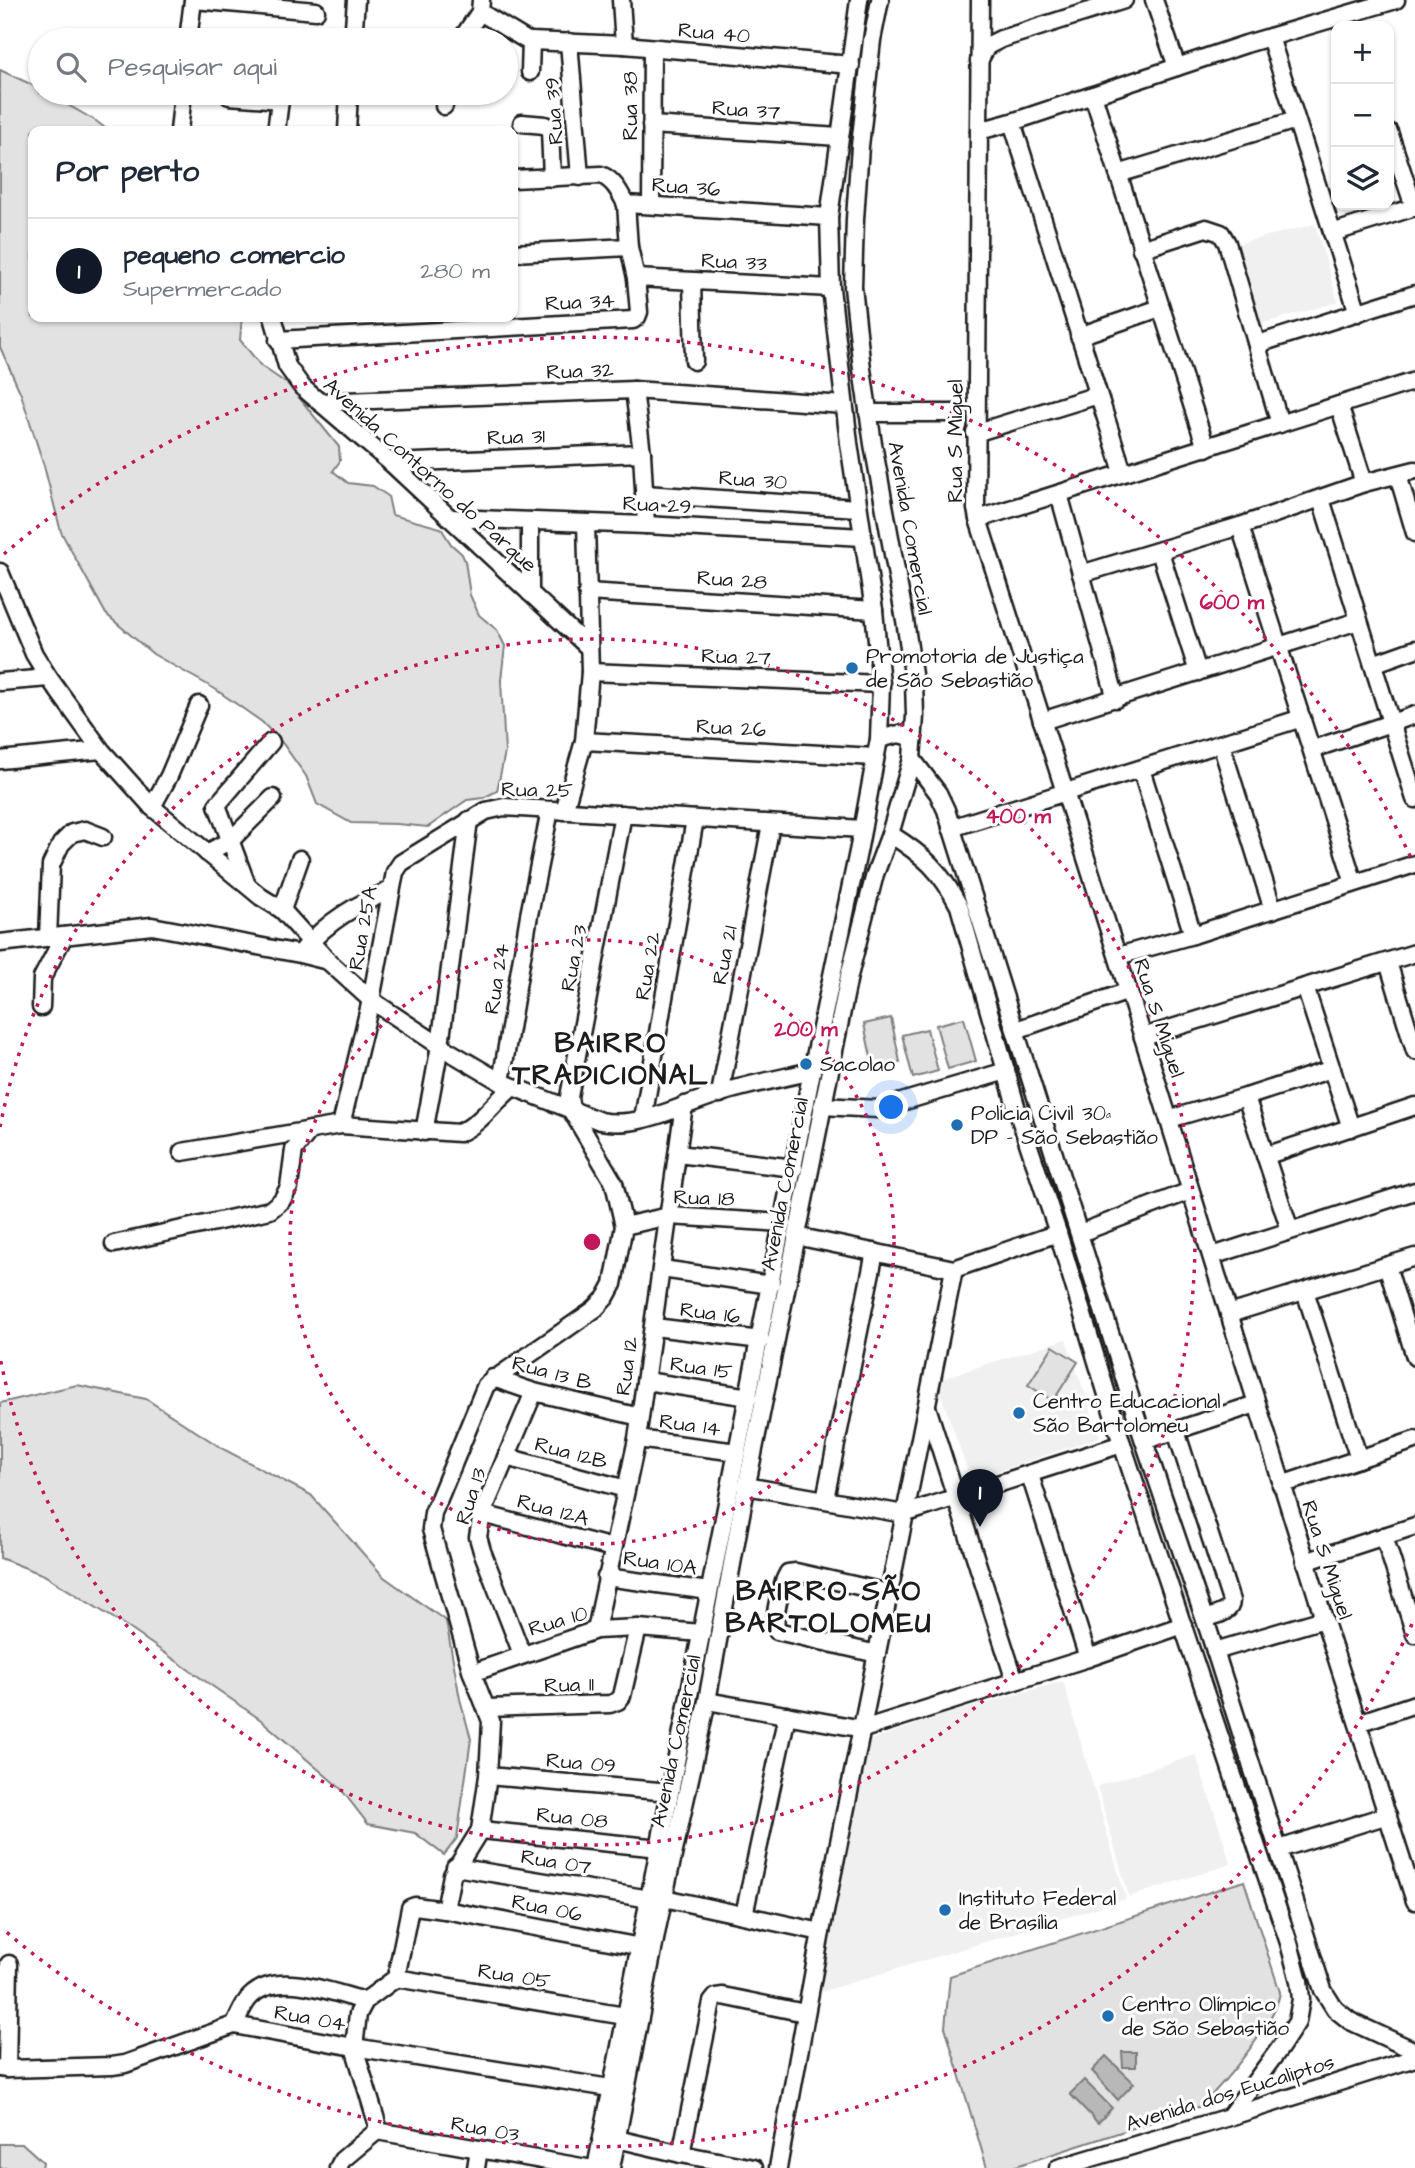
<!DOCTYPE html>
<html lang="pt">
<meta charset="utf-8">
<style>
:root{--surface:#fff;--page:#f6f6f7;--text:#1f2937;--muted:#747a83;--line:#e0e1e3;--accent:#111827}
body{margin:0;font-family:"Architects Daughter",sans-serif;background:var(--page);color:var(--text)}
.controls{position:absolute;right:21px;top:21px;display:grid;overflow:hidden;border-radius:14px;box-shadow:0 2px 5px #0004}
.controls button{width:63px;height:63px;display:grid;place-items:center;padding:0;border:0;border-bottom:2px solid var(--line);background:var(--surface);color:var(--text);font:35px sans-serif}
.you{position:absolute;left:892px;top:1108px;width:24px;height:24px;margin:-18px;border:5px solid #fff;border-radius:50%;background:#1a73e8;box-shadow:0 0 0 10px #1a73e833}
.badge{display:grid;place-items:center;width:46px;height:46px;border-radius:50%;background:var(--accent);color:#fff;font-size:23px;font-weight:700}
.pin{position:absolute;translate:-50% -58px;filter:drop-shadow(0 2px 4px #0008)}
.pin::after{content:'';position:absolute;top:37px;width:24px;height:21px;background:inherit;clip-path:polygon(0 0,100% 0,50% 100%)}
.list{margin:0;padding:0;list-style:none}
h2{display:flex;justify-content:space-between;align-items:center;height:91px;margin:0;padding:0 28px;font-size:30px}
h2 small{font-size:23px;font-weight:400;color:var(--muted)}
.list li{display:grid;grid-template-columns:46px 1fr auto;gap:21px;align-items:center;box-sizing:border-box;height:105px;padding:0 28px;border-top:2px solid var(--line)}
.list b{display:block;font-size:26px;white-space:nowrap}
.list p{margin:0;font-size:23px;white-space:nowrap;color:var(--muted)}
.list em{font-size:23px;font-style:normal;color:var(--muted)}
.icon{flex:none;width:38px;height:38px;fill:none;stroke:currentColor;stroke-width:2;stroke-linecap:round;stroke-linejoin:round}
.map{position:relative;flex:none;width:1415px;height:2168px;overflow:hidden}
.search{position:absolute;background:var(--surface);box-shadow:0 2px 5px #0004;left:28px;top:28px;width:490px;height:77px;display:flex;align-items:center;gap:18px;box-sizing:border-box;padding:0 24px;border-radius:38px;color:var(--muted);font-size:26px}
.panel{position:absolute;background:var(--surface);box-shadow:0 2px 5px #0004;left:28px;top:126px;width:490px;height:196px;border-radius:14px}
.map>svg:first-child{display:block}
</style>
<div class="map">
<svg width="1415" height="2168" viewBox="0 0 1415 2168">
<rect width="100%" height="100%" fill="#fff"/>
<filter id="ink" filterUnits="userSpaceOnUse"><feTurbulence type="fractalNoise" baseFrequency=".0143" numOctaves="2"/><feDisplacementMap in="SourceGraphic" scale="14" xChannelSelector="R" yChannelSelector="G"/><feConvolveMatrix kernelMatrix="1 2 1 2 8 2 1 2 1" color-interpolation-filters="sRGB"/></filter>
<g filter="url(#ink)">
<g fill="#f0f0f0">
<polygon points="1315,224 1338,302 1261,324 1236,244"/>
<polygon points="1066,1339 1100,1437 971,1480 939,1389 940,1379"/>
<polygon points="1063,1681 1126,1899 814,1994 867,1741 951,1713"/>
<polygon points="1196,1755 1231,1864 1129,1897 1097,1786"/>
</g>
<g fill="#e2e2e2" stroke="#7f7f7f" stroke-width="2">
<polygon points="0,70 39,88 40,93 47,93 96,121 109,131 33,131 33,317 242,317 240,340 261,366 289,385 339,447 340,461 333,471 348,483 373,486 388,496 392,515 441,528 451,544 462,554 465,561 470,595 479,615 497,630 505,646 501,680 505,752 497,791 483,798 467,800 428,827 397,824 351,823 317,804 306,776 283,744 262,722 215,689 153,654 106,614 61,532 44,466 21,394 0,347"/>
<polygon points="891,1018 900,1062 873,1067 864,1024"/>
<polygon points="964,1018 976,1061 948,1069 936,1025"/>
<polygon points="927,1029 938,1071 913,1078 902,1035"/>
<polygon points="1053,1346 1078,1362 1053,1401 1028,1385"/>
<polygon points="77,1385 146,1399 223,1449 311,1495 384,1577 446,1621 460,1699 471,1739 457,1838 444,1855 415,1833 368,1824 340,1788 261,1720 126,1626 44,1575 0,1558 0,1403"/>
<path d="M1244,1881L1280,1992C1276,2023 1223,2084 1201,2106L1010,2168H987L945,2027L950,1976Z"/>
<polygon points="0,2144 23,2144 43,2162 42,2168 0,2168"/>
</g>
<g fill="#b8b8b8" stroke="#7a7a7a" stroke-width="2">
<polygon points="1122,2052 1136,2052 1136,2067 1123,2067"/>
<polygon points="1106,2056 1134,2083 1118,2100 1092,2071"/>
<polygon points="1084,2080 1112,2108 1098,2123 1070,2094"/>
</g>
<g fill="none" stroke-linecap="round" stroke-linejoin="round">
<defs>
<g id="minor">
<polyline points="194,0 316,11"/>
<polyline points="621,0 624,45"/>
<polyline points="980,0 976,509 978,519 1143,1037 1324,1619 1415,1901"/>
<polyline points="1154,0 1177,67"/>
<polyline points="480,12 526,40 531,41 624,45 851,65"/>
<polyline points="1270,37 1358,313"/>
<polyline points="188,40 193,0"/>
<polyline points="353,40 356,0"/>
<polyline points="461,40 480,12 481,0"/>
<polyline points="569,42 580,177"/>
<polyline points="979,61 987,46 1001,39 1124,0"/>
<polyline points="530,72 531,41"/>
<polyline points="1093,95 1206,448"/>
<polyline points="229,96 280,100"/>
<polyline points="444,106 446,93"/>
<polyline points="1012,122 1123,472"/>
<polyline points="522,123 545,125 550,130 552,178"/>
<polyline points="651,125 839,137"/>
<polyline points="179,131 183,93"/>
<polyline points="276,131 281,93"/>
<polyline points="347,131 349,93"/>
<polyline points="979,131 1012,122 1246,44 1396,0"/>
<polyline points="1389,132 1414,207"/>
<polyline points="1118,174 1296,120"/>
<path d="M513,179L601,175C614,180 620,193 626,204L829,217"/>
<polyline points="651,205 652,48"/>
<polyline points="1332,233 1415,207"/>
<polyline points="1141,249 1206,228 1221,233 1227,243 1280,424"/>
<polyline points="513,253 629,247"/>
<polyline points="636,278 831,288"/>
<polyline points="692,281 694,361"/>
<polyline points="273,317 287,366 302,387 391,463 587,646"/>
<polyline points="1079,336 1160,308"/>
<polyline points="278,340 633,320 637,317 639,312 636,278 629,247 626,204"/>
<polyline points="1258,344 1415,294"/>
<polyline points="634,390 642,453 646,525"/>
<polyline points="319,402 634,390 844,405"/>
<polyline points="1339,405 1364,483"/>
<polyline points="868,413 954,413"/>
<polyline points="975,433 1098,395"/>
<polyline points="391,463 642,453"/>
<polyline points="1398,475 1415,533"/>
<polyline points="644,494 858,508"/>
<polyline points="1059,494 1116,699"/>
<polyline points="1321,499 1415,799"/>
<polyline points="450,518 646,525 863,537"/>
<polyline points="978,519 1415,381"/>
<polyline points="530,521 530,593"/>
<polyline points="1240,526 1354,883"/>
<polyline points="1160,552 1198,672"/>
<path d="M0,572L34,654L49,678L101,750L152,807L261,897L282,910L328,961L371,1000L440,1046L501,1082L600,1121C640,1129 683,1104 721,1093C751,1084 782,1078 812,1071"/>
<polyline points="1081,574 1240,526 1364,483 1415,470"/>
<polyline points="587,592 874,610"/>
<polyline points="1373,664 1415,649"/>
<polyline points="590,672 881,684"/>
<polyline points="0,682 49,678"/>
<polyline points="1042,721 1358,621"/>
<polyline points="879,739 899,734 914,738"/>
<polyline points="584,741 875,757"/>
<polyline points="1221,744 1273,910"/>
<polyline points="1313,749 1415,715"/>
<polyline points="912,759 938,793 946,810 1144,1441 1209,1632 1323,1990 1335,2009 1350,2021 1415,2051"/>
<polyline points="0,760 101,750"/>
<polyline points="1141,769 1193,935"/>
<polyline points="152,807 169,776 199,705"/>
<polyline points="564,811 584,741 590,672 586,523"/>
<polyline points="951,828 1302,718"/>
<path d="M890,834C925,856 940,870 959,906L1018,1113L1058,1233L1122,1444L1289,1943L1299,1981L1301,1999L1297,2022L1280,2048L1229,2117"/>
<polyline points="207,853 231,840 273,798"/>
<polyline points="247,885 217,805 271,742"/>
<polyline points="282,910 300,859"/>
<polyline points="48,938 51,865 61,844 72,833 85,830 103,837"/>
<polyline points="0,943 152,926 300,954 328,961"/>
<path d="M304,949C328,921 357,904 391,890"/>
<polyline points="1118,956 1193,935 1415,864"/>
<polyline points="1388,962 1415,1051"/>
<polyline points="1305,987 1351,1128"/>
<polyline points="41,1007 42,978 64,936"/>
<polyline points="1016,1030 1129,991"/>
<polyline points="1143,1037 1415,953"/>
<polyline points="501,1082 529,915 550,810"/>
<path d="M513,1087C494,1102 482,1123 459,1133L341,1125L371,1000L395,872L401,863L486,811L504,807L862,829"/>
<polyline points="720,1094 771,824"/>
<polyline points="1246,1097 1290,1230"/>
<polyline points="822,1106 878,1109 1006,1071"/>
<polyline points="643,1119 695,819"/>
<polyline points="1169,1119 1246,1097 1332,1069"/>
<polyline points="424,1132 440,1046 469,820"/>
<polyline points="182,1152 341,1125"/>
<polyline points="678,1154 794,1168"/>
<polyline points="1265,1156 1415,1106"/>
<polyline points="624,1226 669,1216 783,1223"/>
<polyline points="1080,1233 1190,1191"/>
<polyline points="796,1236 954,1269 1058,1233"/>
<polyline points="114,1244 270,1210 282,1200 289,1187 294,1150 310,1130"/>
<polyline points="1212,1256 1415,1191"/>
<polyline points="1387,1266 1415,1357"/>
<polyline points="662,1269 771,1285"/>
<polyline points="1305,1291 1359,1459"/>
<polyline points="1229,1314 1415,1257"/>
<polyline points="654,1327 761,1340"/>
<polyline points="493,1378 534,1392 640,1417"/>
<polyline points="646,1381 749,1397"/>
<polyline points="927,1407 1015,1681"/>
<path d="M1176,1431L1231,1601C1231,1613 1215,1615 1205,1619"/>
<polyline points="637,1439 737,1452"/>
<polyline points="1144,1441 1256,1404"/>
<polyline points="506,1457 626,1489"/>
<polyline points="1030,1475 1088,1658"/>
<polyline points="1281,1485 1415,1440"/>
<polyline points="746,1486 904,1514 1122,1444"/>
<polyline points="825,1499 875,1252"/>
<polyline points="482,1514 613,1548"/>
<polyline points="1384,1536 1415,1634"/>
<polyline points="1305,1562 1415,1526"/>
<polyline points="606,1577 709,1591"/>
<polyline points="596,1630 637,1439 684,1105"/>
<polyline points="1215,1651 1324,1619"/>
<polyline points="522,1654 482,1551 478,1537 482,1514 534,1392"/>
<path d="M877,1654L777,1631C772,1618 781,1585 788,1573L796,1572L889,1593"/>
<polyline points="472,1673 596,1630 638,1628 702,1633"/>
<polyline points="707,1701 863,1729 1088,1658 1183,1625"/>
<polyline points="487,1708 610,1704 618,1701 622,1696 638,1628"/>
<polyline points="1358,1723 1415,1704"/>
<polyline points="488,1776 670,1792"/>
<polyline points="480,1830 660,1848"/>
<polyline points="1279,1849 1388,1815"/>
<polyline points="455,1867 650,1899"/>
<polyline points="664,1898 821,1932"/>
<polyline points="445,1910 641,1947"/>
<polyline points="744,1915 787,1715"/>
<polyline points="396,1978 625,2016"/>
<path d="M234,2025C239,2016 243,2004 250,1997C277,1969 333,1993 365,2001"/>
<polyline points="0,2068 7,2069 112,2066 125,2064 234,2025 354,2047 610,2088"/>
<polyline points="7,2069 9,1964"/>
<polyline points="377,2131 587,2168"/>
<polyline points="617,2139 681,2154 754,2168"/>
<polyline points="681,2154 712,2002 716,1997 723,1996 805,2013"/>
<polyline points="338,2168 342,2160 377,2131 377,2123 354,2047 358,2014 365,2001 396,1978 410,1908 415,1906 445,1910 452,1875 480,1830 488,1776 491,1721 472,1673 431,1529 433,1513 486,1385 595,1309 606,1297 613,1284 624,1226 614,1183 571,1110 569,1097 623,814"/>
<polyline points="476,2168 479,2149"/>
<polyline points="596,2168 812,1071 859,847 879,739 881,684 874,610 849,443 831,288 829,217 859,0"/>
<polyline points="611,2168 658,1924 707,1701 742,1509 849,976 875,874 890,834 912,759 915,716 914,681 905,620 873,444 862,369 853,287 855,219 860,146 872,40 880,0"/>
<polyline points="778,2168 821,1932 954,1269"/>
<polyline points="1058,2168 1229,2117 1415,2058"/>
</g>
</defs>
<use href="#minor" stroke="#1c1c1c" stroke-width="21"/>
<use href="#minor" stroke="#fff" stroke-width="16"/>
</g>
</g>
<g fill="none" stroke="#c2185b" stroke-width="3.5" stroke-dasharray="3.5 7">
<circle cx="592" cy="1242" r="302"/>
<path d="M0 1127A603 603 0 1 1 0 1357"/>
<path d="M1412 1624A905 905 0 0 1 4 1930M4 554A905 905 0 0 1 1412 860"/>
</g>
<g fill="#1f6fb2" stroke="#fff" stroke-width="2.5">
<circle cx="852" cy="668" r="7"/>
<circle cx="806" cy="1064" r="7"/>
<circle cx="957" cy="1125" r="7"/>
<circle cx="1019" cy="1413" r="7"/>
<circle cx="945" cy="1910" r="7"/>
<circle cx="1108" cy="2016" r="7"/>
</g>
<g text-anchor="middle" dominant-baseline="central" stroke-width="6" stroke-linejoin="round" paint-order="stroke">
<g font-size="21" fill="#1c1c1c" stroke="#fff">
<text transform="translate(714 33) rotate(5)">Rua 40</text>
<text transform="translate(630 106) rotate(-90)">Rua 38</text>
<text transform="translate(746 110) rotate(4)">Rua 37</text>
<text transform="translate(554 111) rotate(-94)">Rua 39</text>
<text transform="translate(686 187) rotate(4)">Rua 36</text>
<text transform="translate(734 262) rotate(3)">Rua 33</text>
<text transform="translate(580 302) rotate(-3)">Rua 34</text>
<text transform="translate(580 371) rotate(-2)">Rua 32</text>
<text transform="translate(516 437) rotate(-2)">Rua 31</text>
<text transform="translate(955 441) rotate(-90)">Rua S Miguel</text>
<text transform="translate(430 475) rotate(42)">Avenida Contorno do Parque</text>
<text transform="translate(753 480) rotate(4)">Rua 30</text>
<text transform="translate(657 505) rotate(3)">Rua 29</text>
<text transform="translate(910 528) rotate(80)">Avenida Comercial</text>
<text transform="translate(732 580) rotate(4)">Rua 28</text>
<text transform="translate(736 657) rotate(2)">Rua 27</text>
<text transform="translate(731 728) rotate(3)">Rua 26</text>
<text transform="translate(537 790) rotate(1)">Rua 25</text>
<text transform="translate(363 928) rotate(-80)">Rua 25A</text>
<text transform="translate(725 955) rotate(-79)">Rua 21</text>
<text transform="translate(574 958) rotate(-79)">Rua 23</text>
<text transform="translate(648 966) rotate(-80)">Rua 22</text>
<text transform="translate(497 979) rotate(-81)">Rua 24</text>
<text transform="translate(1159 1018) rotate(72)">Rua S Miguel</text>
<text transform="translate(785 1184) rotate(-79)">Avenida Comercial</text>
<text transform="translate(704 1198) rotate(2)">Rua 18</text>
<text transform="translate(710 1313) rotate(7)">Rua 16</text>
<text transform="translate(627 1366) rotate(-82)">Rua 12</text>
<text transform="translate(701 1368) rotate(8)">Rua 15</text>
<text transform="translate(552 1373) rotate(15)">Rua 13 B</text>
<text transform="translate(690 1425) rotate(8)">Rua 14</text>
<text transform="translate(571 1453) rotate(15)">Rua 12B</text>
<text transform="translate(471 1496) rotate(-72)">Rua 13</text>
<text transform="translate(553 1510) rotate(15)">Rua 12A</text>
<text transform="translate(1327 1560) rotate(72)">Rua S Miguel</text>
<text transform="translate(660 1563) rotate(8)">Rua 10A</text>
<text transform="translate(558 1621) rotate(-17)">Rua 10</text>
<text transform="translate(569 1685) rotate(-2)">Rua 11</text>
<text transform="translate(676 1741) rotate(-78)">Avenida Comercial</text>
<text transform="translate(581 1763) rotate(5)">Rua 09</text>
<text transform="translate(572 1818) rotate(6)">Rua 08</text>
<text transform="translate(556 1862) rotate(9)">Rua 07</text>
<text transform="translate(547 1908) rotate(11)">Rua 06</text>
<text transform="translate(514 1976) rotate(9)">Rua 05</text>
<text transform="translate(310 2018) rotate(10)">Rua 04</text>
<text transform="translate(1230 2093) rotate(-17)">Avenida dos Eucaliptos</text>
<text transform="translate(485 2129) rotate(10)">Rua 03</text>
</g>
<g font-size="21" fill="#1c1c1c" stroke="#fff" text-anchor="start">
<text x="866" y="656">Promotoria de Justiça<tspan x="866" dy="24">de São Sebastião</tspan></text>
<text x="820" y="1064">Sacolao</text>
<text x="971" y="1113">Policia Civil 30ª<tspan x="971" dy="24">DP - São Sebastião</tspan></text>
<text x="1033" y="1401">Centro Educacional<tspan x="1033" dy="24">São Bartolomeu</tspan></text>
<text x="959" y="1898">Instituto Federal<tspan x="959" dy="24">de Brasília</tspan></text>
<text x="1122" y="2004">Centro Olímpico<tspan x="1122" dy="24">de São Sebastião</tspan></text>
</g>
<g font-size="28" font-weight="bold" letter-spacing="2" fill="#1c1c1c" stroke="#fff">
<text x="611" y="1043">BAIRRO<tspan x="611" dy="32">TRADICIONAL</tspan></text>
<text x="829" y="1591">BAIRRO SÃO<tspan x="829" dy="32">BARTOLOMEU</tspan></text>
</g>
</g>
<circle cx="592" cy="1242" r="10" fill="#c2185b" stroke="#fff" stroke-width="3.5"/>
<g font-size="21" text-anchor="middle" font-weight="bold" fill="#c2185b" stroke="#fff" stroke-width="6" stroke-linejoin="round" paint-order="stroke">
<text x="1232" y="609">600 m</text>
<text x="1018" y="823">400 m</text>
<text x="806" y="1036">200 m</text>
</g>
</svg>
<div class="controls">
<button>+</button>
<button>−</button>
<button><svg class="icon" aria-label="layers" viewBox="0 0 24 24"><path d="M12 4l9 5-9 5-9-5zM3 14l9 5 9-5"/></svg></button>
</div>
<div class="you"></div>
<div class="pin badge" style="left:980px;top:1527px">1</div>
<div class="search"><svg class="icon" aria-label="search" viewBox="0 0 24 24"><circle cx="10" cy="10" r="6"/><path d="M15 15l6 6"/></svg>Pesquisar aqui</div>
<section class="panel">
<h2>Por perto<small></small></h2>
<ul class="list">
<li><span class="badge">1</span><div><b>pequeno comercio</b><p>Supermercado</p></div><em>280 m</em></li>
</ul>
</section>
</div>
